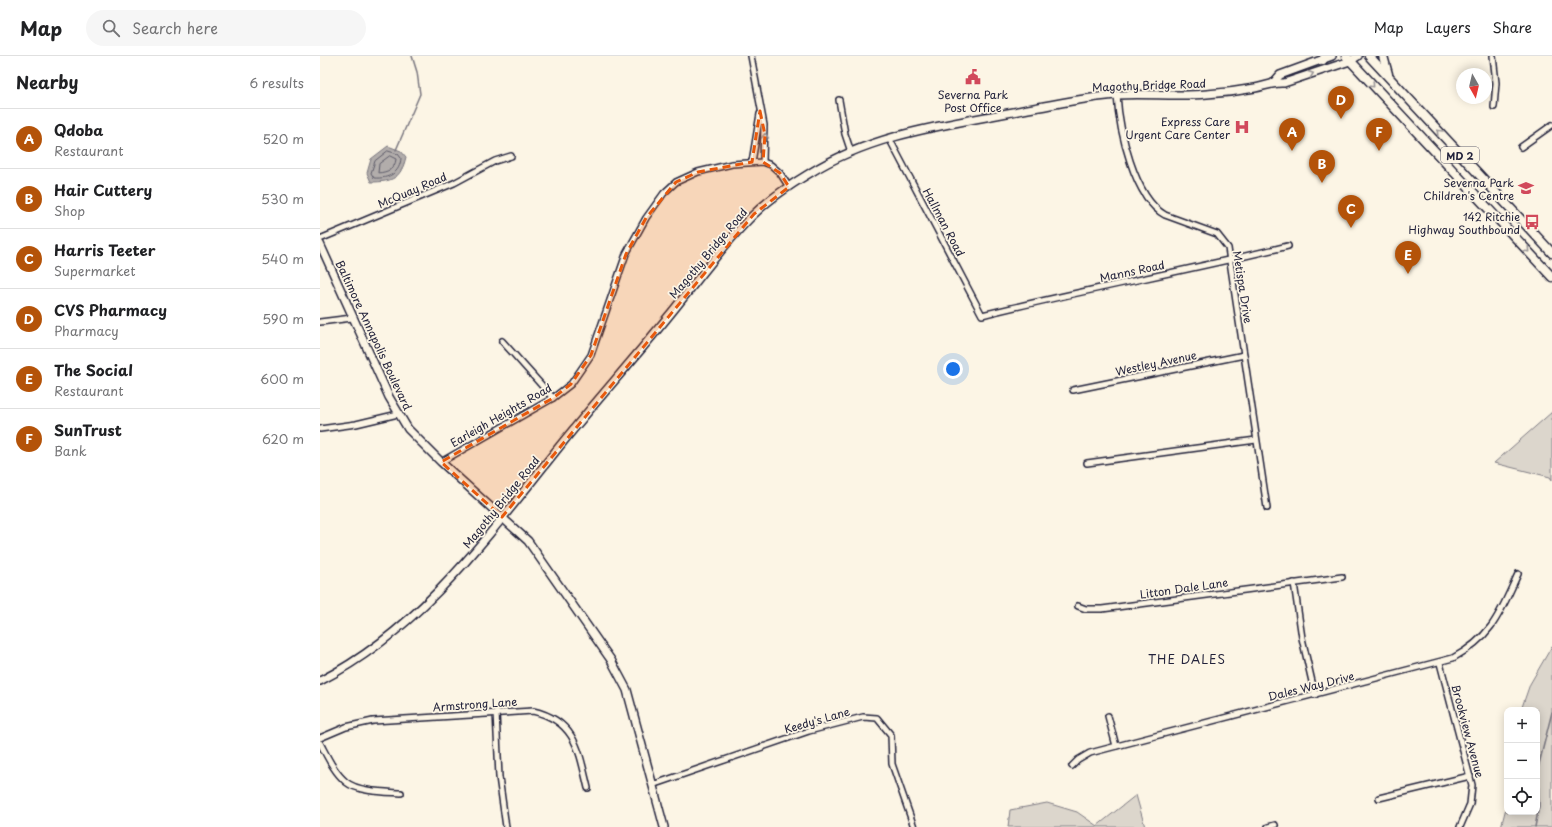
<!DOCTYPE html>
<meta charset="utf-8">
<style>
:root{--surface:#fff;--page:#f6f6f6;--text:#202124;--muted:#757577;--line:#e0e0e0;--accent:#b45309}
body{margin:0;font-family:"Playpen Sans",sans-serif;background:var(--page);color:var(--text)}
.controls{position:absolute;right:12px;bottom:12px;display:grid;overflow:hidden;border-radius:8px;box-shadow:0 2px 10px #0003}
.controls button{width:36px;height:36px;display:grid;place-items:center;padding:0;border:0;border-bottom:1px solid var(--line);background:var(--surface);color:var(--text);font:20px sans-serif}
.compass{position:absolute;left:1136px;top:12px;width:36px;height:36px;border-radius:50%;background:var(--surface);box-shadow:0 2px 10px #0003;rotate:172deg}
.you{position:absolute;left:633px;top:313px;width:14px;height:14px;margin:-10px;border:3px solid #fff;border-radius:50%;background:#1a73e8;box-shadow:0 0 0 6px #1a73e833}
.badge{display:grid;place-items:center;width:26px;height:26px;border-radius:50%;background:var(--accent);color:#fff;font-size:13px;font-weight:700}
.pin{position:absolute;translate:-50% -33px;filter:drop-shadow(0 1px 2px #0008)}
.pin::after{content:'';position:absolute;top:21px;width:14px;height:12px;background:inherit;clip-path:polygon(0 0,100% 0,50% 100%)}
.list{margin:0;padding:0;list-style:none}
h2{display:flex;justify-content:space-between;align-items:center;height:52px;margin:0;padding:0 16px;font-size:17px}
h2 small{font-size:13px;font-weight:400;color:var(--muted)}
.list li{display:grid;grid-template-columns:26px 1fr auto;gap:12px;align-items:center;box-sizing:border-box;height:60px;padding:0 16px;border-top:1px solid var(--line)}
.list b{display:block;font-size:15px;white-space:nowrap}
.list p{margin:0;font-size:13px;white-space:nowrap;color:var(--muted)}
.list em{font-size:13px;font-style:normal;color:var(--muted)}
.icon{flex:none;width:22px;height:22px;fill:none;stroke:currentColor;stroke-width:2;stroke-linecap:round;stroke-linejoin:round}
.map{position:relative;flex:none;width:1232px;height:771px;overflow:hidden}
header{display:flex;align-items:center;gap:24px;box-sizing:border-box;height:56px;padding:0 20px;background:var(--surface);border-bottom:1px solid var(--line)}
header strong{font-size:19px}
nav{display:flex;gap:22px;margin-inline-start:auto;font-size:14px}
.search{width:280px;height:36px;background:var(--page);display:flex;align-items:center;gap:10px;box-sizing:border-box;padding:0 14px;border-radius:22px;color:var(--muted);font-size:15px}
main{display:flex}
aside{flex:1;background:var(--surface)}
.map>svg:first-child{display:block}
</style>
<header>
<strong>Map</strong>
<div class="search"><svg class="icon" aria-label="search" viewBox="0 0 24 24"><circle cx="10" cy="10" r="6"/><path d="M15 15l6 6"/></svg>Search here</div>
<nav><a>Map</a><a>Layers</a><a>Share</a></nav>
</header>
<main>
<aside>
<h2>Nearby<small>6 results</small></h2>
<ul class="list">
<li><span class="badge">A</span><div><b>Qdoba</b><p>Restaurant</p></div><em>520 m</em></li>
<li><span class="badge">B</span><div><b>Hair Cuttery</b><p>Shop</p></div><em>530 m</em></li>
<li><span class="badge">C</span><div><b>Harris Teeter</b><p>Supermarket</p></div><em>540 m</em></li>
<li><span class="badge">D</span><div><b>CVS Pharmacy</b><p>Pharmacy</p></div><em>590 m</em></li>
<li><span class="badge">E</span><div><b>The Social</b><p>Restaurant</p></div><em>600 m</em></li>
<li><span class="badge">F</span><div><b>SunTrust</b><p>Bank</p></div><em>620 m</em></li>
</ul>
</aside>
<div class="map">
<svg width="1232" height="771" viewBox="0 0 1232 771">
<rect width="100%" height="100%" fill="#fcf5e5"/>
<filter id="ink" filterUnits="userSpaceOnUse"><feTurbulence type="fractalNoise" baseFrequency=".025" numOctaves="2"/><feDisplacementMap in="SourceGraphic" scale="8" xChannelSelector="R" yChannelSelector="G"/><feConvolveMatrix kernelMatrix="1 2 1 2 8 2 1 2 1" color-interpolation-filters="sRGB"/></filter>
<g filter="url(#ink)">
<g fill="#dcd6cc" stroke="#7f7c84">
<polygon points="1232,356 1232,424 1230,421 1174,407"/>
<polygon points="1232,590 1232,771 1181,771 1187,748 1187,756 1217,756 1217,654 1201,654 1210,628"/>
<polygon points="816,739 825,771 688,771 690,754 727,747 757,756 777,770"/>
</g>
<path fill="#b2adab" stroke="#78757e" d="M68,90L81,95L86,101C81,122 73,126 51,126L47,117L51,103Z"/>
<g fill="none" stroke-linecap="round" stroke-linejoin="round">
<g stroke="#5c5a68" stroke-width="1">
<path d="M68,95L78,98L81,102C80,117 69,123 54,122L51,117L55,105Z"/>
<path d="M70,100L76,103C75,113 68,116 58,117L59,108Z"/>
</g>
<g stroke="#78757e" stroke-width="1.5">
<polyline points="76,94 100,38 97,16 92,0"/>
<polyline points="1215,771 1219,750 1218,712 1232,656"/>
</g>
<defs>
<g id="minor">
<polyline points="431,0 444,69 443,106"/>
<polyline points="1173,0 1176,27 1174,51"/>
<path d="M797,39C799,73 814,142 845,159L897,178L908,192L947,452"/>
<polyline points="519,44 525,78 531,96"/>
<path d="M569,82L662,259C763,234 866,215 968,190"/>
<polyline points="1201,91 1232,69"/>
<polyline points="432,106 440,58"/>
<polyline points="0,183 134,127 175,105 191,100"/>
<polyline points="0,266 32,262"/>
<polyline points="182,285 233,342"/>
<polyline points="753,334 924,299"/>
<polyline points="0,373 36,368 78,358"/>
<polyline points="121,406 233,342 251,328 271,299 306,198 326,162 344,137 356,126 378,116 412,108 443,106 451,109 460,117 469,131"/>
<polyline points="767,407 936,384"/>
<polyline points="974,527 982,582 995,639"/>
<polyline points="758,550 766,553 782,553 1022,521"/>
<polyline points="1120,607 1152,729 1150,748 1140,771"/>
<polyline points="176,656 179,721 186,771"/>
<polyline points="788,660 796,690"/>
<path d="M0,682L26,671L53,665L213,655C256,665 259,695 268,732"/>
<path d="M0,687C7,700 14,716 26,726C38,736 66,736 81,737"/>
<path d="M752,710L758,704L770,697L1133,602C1173,580 1180,557 1198,518"/>
<polyline points="332,729 489,675 543,661 557,662 571,679 572,708 594,771"/>
<polyline points="1059,742 1150,720"/>
<polyline points="948,771 955,769"/>
</g>
<g id="major">
<polyline points="954,26 960,19 1012,0"/>
<polyline points="0,188 69,341 88,373 121,406 208,485 291,604 307,634 344,771"/>
<path d="M0,625C104,572 172,474 243,386C277,344 313,304 347,262C375,228 401,191 432,160C448,144 470,129 490,117C555,76 634,68 708,53C737,48 767,41 797,39C827,37 857,41 887,38C903,37 919,35 935,32C945,30 953,26 964,27L1030,5L1038,0"/>
</g>
<g id="highway">
<polyline points="1026,0 1232,221"/>
<polyline points="1049,0 1232,197"/>
<polyline points="1063,0 1068,18"/>
<polyline points="1003,4 1005,0"/>
</g>
</defs>
<use href="#minor" stroke="#22223b" stroke-width="8"/>
<use href="#major" stroke="#22223b" stroke-width="10"/>
<use href="#highway" stroke="#22223b" stroke-width="11"/>
<use href="#minor" stroke="#fcf5e5" stroke-width="5"/>
<use href="#major" stroke="#fcf5e5" stroke-width="7"/>
<use href="#highway" stroke="#fcf5e5" stroke-width="8"/>
</g>
<defs><path id="oneway-chevron" d="M-2-3.5L2.5 0L-2 3.5" fill="none" stroke-width="1.6" stroke-linecap="round" stroke-linejoin="round"/></defs>
<g stroke="#9a9698">
<use href="#oneway-chevron" transform="translate(991 18) rotate(-20)"/>
<use href="#oneway-chevron" transform="translate(1052 29) rotate(47)"/>
<use href="#oneway-chevron" transform="translate(1119 76) rotate(-133)"/>
<use href="#oneway-chevron" transform="translate(445 80) rotate(-90)"/>
<use href="#oneway-chevron" transform="translate(1207 194) rotate(47)"/>
</g>
</g>
<path fill="#e8590c" fill-opacity="0.2" stroke="#e8590c" stroke-width="3" stroke-dasharray="8 5" stroke-linejoin="round" d="M440,55L445,79L443,106L460,117L469,131L434,158L182,461L121,406L233,342L251,328L271,299L306,198L326,162L356,126L378,116L432,106Z"/>
<defs>
<symbol id="civic-bare" viewBox="-9 -9 18 18"><path d="M-.6-6.5H3V-4.5H.6V-3L4-1V1h2V6H-6V1h2V-1L-.6-3ZM-1.2 2.5V6h2.4V2.5Z" fill="#d1495b" stroke="#fcf5e5" stroke-width="2.5" paint-order="stroke"/></symbol>
<symbol id="hospital-bare" viewBox="-9 -9 18 18"><path d="M-5-5h3v3.5h4V-5h3V5h-3V1.5h-4V5h-3Z" fill="#d1495b" stroke="#fcf5e5" stroke-width="2.5" paint-order="stroke"/></symbol>
<symbol id="school-bare" viewBox="-9 -9 18 18"><path d="M0-5L7-2L0 1L-7-2ZM-4 1L0 2.5L4 1V4Q0 6-4 4Z" fill="#d1495b" stroke="#fcf5e5" stroke-width="2.5" paint-order="stroke"/></symbol>
<symbol id="bus-bare" viewBox="-9 -9 18 18"><path d="M-5-6H5V4H4V6H2V4H-2V6H-4V4H-5ZM-3.5-4V0h7V-4ZM-3.5 1.2v1.5H-2V1.2ZM2 1.2v1.5H3.5V1.2Z" fill="#d1495b" stroke="#fcf5e5" stroke-width="2.5" paint-order="stroke"/></symbol>
</defs>
<g fill-rule="evenodd">
<use href="#civic-bare" x="642" y="10" width="22" height="22"/>
<use href="#hospital-bare" x="911" y="60" width="22" height="22"/>
<use href="#school-bare" x="1195" y="121" width="22" height="22"/>
<use href="#bus-bare" x="1201" y="155" width="22" height="22"/>
</g>
<g text-anchor="middle" dominant-baseline="central" stroke-width="3.5" stroke-linejoin="round" paint-order="stroke">
<rect fill="#fcf5e5" stroke="#63616e" stroke-width="1" x="1121" y="91" width="38" height="16" rx="3"/>
<g font-size="10" font-weight="bold" fill="#22223b">
<text x="1140" y="99">MD 2</text>
</g>
<g font-size="11" fill="#22223b" stroke="#fcf5e5">
<text transform="translate(829 29) rotate(-2)">Magothy Bridge Road</text>
<text transform="translate(92 134) rotate(-23)">McQuay Road</text>
<text transform="translate(624 166) rotate(62)">Hallman Road</text>
<text transform="translate(388 197) rotate(-50)">Magothy Bridge Road</text>
<text transform="translate(812 215) rotate(-12)">Manns Road</text>
<text transform="translate(923 231) rotate(81)">Metispa Drive</text>
<text transform="translate(54 279) rotate(65)">Baltimore Annapolis Boulevard</text>
<text transform="translate(836 307) rotate(-12)">Westley Avenue</text>
<text transform="translate(181 359) rotate(-30)">Earleigh Heights Road</text>
<text transform="translate(181 446) rotate(-51)">Magothy Bridge Road</text>
<text transform="translate(864 532) rotate(-8)">Litton Dale Lane</text>
<text transform="translate(991 630) rotate(-14)">Dales Way Drive</text>
<text transform="translate(155 648) rotate(-4)">Armstrong Lane</text>
<text transform="translate(497 664) rotate(-16)">Keedy's Lane</text>
<text transform="translate(1148 675) rotate(75)">Brookview Avenue</text>
</g>
<g font-size="11" fill="#22223b" stroke="#fcf5e5" text-anchor="end">
<text x="653" y="38" text-anchor="middle">Severna Park<tspan x="653" dy="13">Post Office</tspan></text>
<text x="910" y="65">Express Care<tspan x="910" dy="13">Urgent Care Center</tspan></text>
<text x="1194" y="126">Severna Park<tspan x="1194" dy="13">Children's Centre</tspan></text>
<text x="1200" y="160">142 Ritchie<tspan x="1200" dy="13">Highway Southbound</tspan></text>
</g>
<g font-size="12" letter-spacing="1" fill="#22223b" stroke="#fcf5e5">
<text x="867" y="603">THE DALES</text>
</g>
</g>
</svg>
<div class="controls">
<button>+</button>
<button>−</button>
<button><svg class="icon" aria-label="locate" viewBox="0 0 24 24"><circle cx="12" cy="12" r="6"/><path d="M12 2v4M12 18v4M2 12h4M18 12h4"/></svg></button>
</div>
<svg class="compass" viewBox="-18 -18 36 36"><path d="M0-13l5 13h-10z" fill="#e53935"/><path d="M0 13l5-13h-10z" fill="#757577"/></svg>
<div class="you"></div>
<div class="pin badge" style="left:972px;top:95px">A</div>
<div class="pin badge" style="left:1002px;top:127px">B</div>
<div class="pin badge" style="left:1031px;top:172px">C</div>
<div class="pin badge" style="left:1021px;top:63px">D</div>
<div class="pin badge" style="left:1088px;top:218px">E</div>
<div class="pin badge" style="left:1059px;top:95px">F</div>
</div>
</main>
